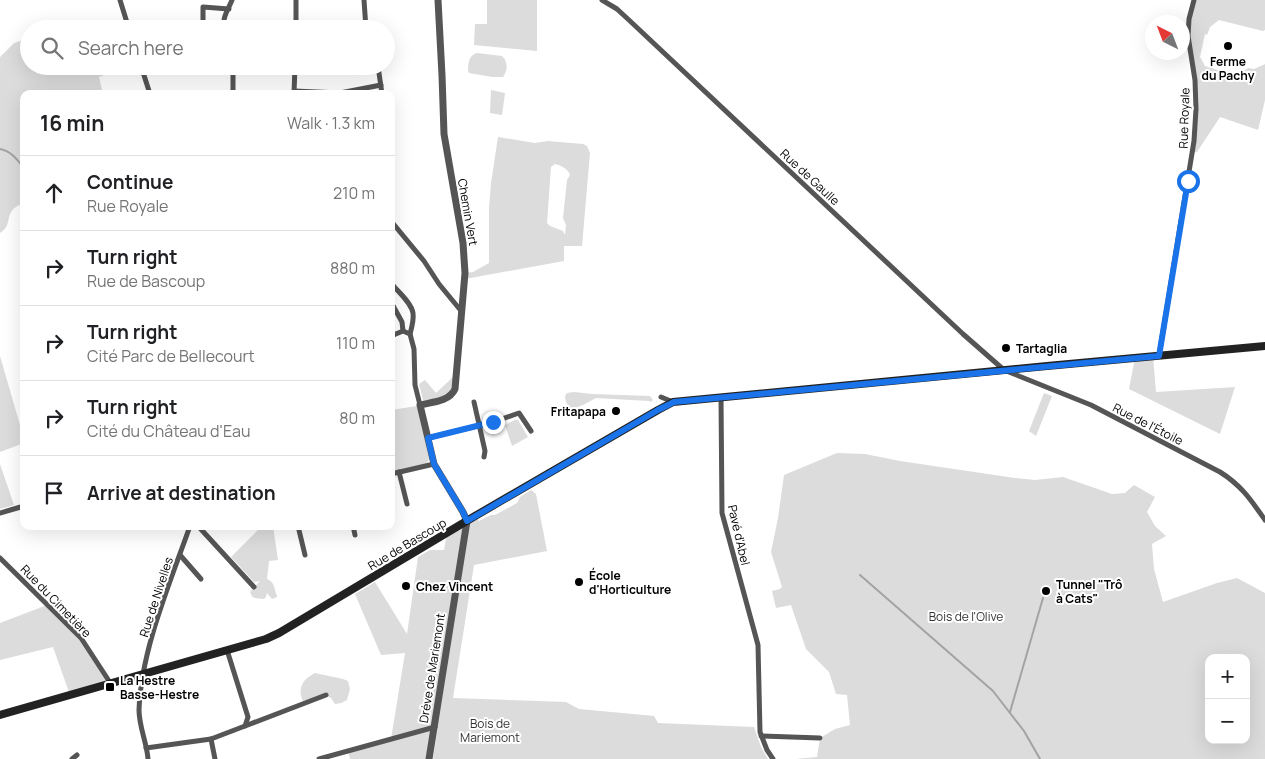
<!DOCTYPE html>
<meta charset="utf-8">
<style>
:root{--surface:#fff;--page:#f2f2f2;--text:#202124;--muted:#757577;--line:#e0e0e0}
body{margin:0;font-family:Manrope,sans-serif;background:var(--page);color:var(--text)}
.controls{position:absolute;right:15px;bottom:15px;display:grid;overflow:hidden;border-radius:10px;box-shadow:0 5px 20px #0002}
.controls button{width:45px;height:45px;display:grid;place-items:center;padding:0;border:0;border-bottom:1px solid var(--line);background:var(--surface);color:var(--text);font:25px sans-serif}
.compass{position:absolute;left:1145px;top:15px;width:45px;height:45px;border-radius:50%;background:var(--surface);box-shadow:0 5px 20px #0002;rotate:318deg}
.stop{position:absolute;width:15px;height:15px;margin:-11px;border:4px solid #1a73e8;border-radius:50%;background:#fff}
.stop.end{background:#1a73e8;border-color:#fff;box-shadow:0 1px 5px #0008}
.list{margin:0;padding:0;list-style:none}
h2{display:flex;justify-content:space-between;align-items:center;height:65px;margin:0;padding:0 20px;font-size:21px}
h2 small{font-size:16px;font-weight:400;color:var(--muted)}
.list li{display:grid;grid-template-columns:32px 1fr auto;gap:15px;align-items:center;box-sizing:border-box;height:75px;padding:0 20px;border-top:1px solid var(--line)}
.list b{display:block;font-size:19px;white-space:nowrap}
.list p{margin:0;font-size:16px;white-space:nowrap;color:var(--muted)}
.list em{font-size:16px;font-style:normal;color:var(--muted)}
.icon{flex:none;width:28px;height:28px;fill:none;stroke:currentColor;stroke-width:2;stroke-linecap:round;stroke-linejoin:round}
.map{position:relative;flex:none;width:1265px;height:759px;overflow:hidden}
.search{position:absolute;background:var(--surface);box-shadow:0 5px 20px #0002;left:20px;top:20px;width:375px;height:55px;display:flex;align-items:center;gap:12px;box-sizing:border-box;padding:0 18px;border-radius:28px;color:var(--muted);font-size:19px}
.panel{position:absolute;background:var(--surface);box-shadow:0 5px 20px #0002;left:20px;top:90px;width:375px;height:440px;border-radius:10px}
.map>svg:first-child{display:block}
</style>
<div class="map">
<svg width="1265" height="759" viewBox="0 0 1265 759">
<rect width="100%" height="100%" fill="#fff"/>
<g fill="#dcdcdc" fill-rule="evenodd">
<polygon points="487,0 537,0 537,51 474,45 475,24 487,24"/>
<polygon points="1194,0 1265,0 1265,30 1263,31 1219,20 1210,27 1207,35 1205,34 1200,57 1205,66 1237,76 1248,68 1254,69 1265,64 1265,100 1258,130 1220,117 1197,152 1193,153 1196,109 1189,44 1189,19"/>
<path d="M29,38V66H129L99,77L103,94H24V203C1,211 15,224 0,233V57L14,43Z"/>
<path d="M477,53L502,56C508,62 508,70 503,77H492L469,73L468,71C468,63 469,55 477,53Z"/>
<polygon points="491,90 505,93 502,115 490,113"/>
<path d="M498,137L535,143L548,141L583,144L587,146L590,153L582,246H564V261L465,279V273L473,272L489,263V208L491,183ZM555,164C562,166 567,168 570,175L567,180L563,218L566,225L565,235L563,231L550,226L547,223L551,167Z"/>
<polygon points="0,356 24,439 24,443 0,452"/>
<polygon points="1153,356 1156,392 1235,387 1220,434 1129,389 1135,358"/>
<path d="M454,376C451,399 444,397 424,401L423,400L419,384L425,380L436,393Z"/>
<path d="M574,392L592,394L650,396L653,400L651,402L649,401L596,398L583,405L572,409C568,407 565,401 565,396L567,393Z"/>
<polygon points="1044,393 1052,396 1036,436 1029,431"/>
<polygon points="417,406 429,459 427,463 391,472 391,410"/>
<polygon points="515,420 518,420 528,437 512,446 505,425"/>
<path d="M837,453L865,454L900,461L1015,478L1035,480L1063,477L1112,494L1125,493L1134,485L1155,497L1147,512L1155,526L1166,536L1152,544L1154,569L1163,602L1217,583L1237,578L1265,593V759H795L817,757L820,738L835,729L850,725L847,695L836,694L829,672L806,649L791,605L776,608L772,591L780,589L782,587L771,552L778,518L784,475ZM1209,658H1246V740H1209Z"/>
<polygon points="0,464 14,505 0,509"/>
<polygon points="531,490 536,494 547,551 474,565 453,698 566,702 579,709 654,716 658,723 754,727 761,747 768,759 433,759 438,726 429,759 350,759 348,751 391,739 405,653 381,655 355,594 375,582 407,634 418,557 430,550 444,550 447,533 475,516 479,521 491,515 495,515 517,503 520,497"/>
<path d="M262,526H273L278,560L269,561L267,579C275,582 274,589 277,596V597L272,599L267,593L266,597L264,599C257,599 252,599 250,592L260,581L254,582L231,557Z"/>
<polygon points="47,605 74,631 111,684 70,695 53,647 0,660 0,623"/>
<path d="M315,673L343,679L348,681L350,689L347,700L341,703L335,704L331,698L326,695L303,701C297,688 303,679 315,673Z"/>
</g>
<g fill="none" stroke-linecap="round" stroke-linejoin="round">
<g stroke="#a3a3a3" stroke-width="2">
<path d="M0,149C11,151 17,159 24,168"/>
<polyline points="860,575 993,691 1024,731 1040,759"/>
<polyline points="1010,712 1043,598"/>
</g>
<g stroke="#555" stroke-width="5">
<polyline points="120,0 129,29"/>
<polyline points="364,0 366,29"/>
<path d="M602,0L617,9L630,21L963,334L1004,370L1091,405L1220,472C1241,485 1251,500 1265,520"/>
<polyline points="203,29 203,7 229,9"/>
<path d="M225,29C221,19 228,10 232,0"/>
<polyline points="296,29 296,0"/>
<polyline points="141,66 150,94"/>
<polyline points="378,66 382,94"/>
<polyline points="294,91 340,93 381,85"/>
<polyline points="294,93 295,66"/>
<polyline points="233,94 233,66"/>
<polyline points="391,221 424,261 439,284 462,312"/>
<path d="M391,283C398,292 411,302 413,313C414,320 412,327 410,334"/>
<polyline points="391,302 402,322 403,331"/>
<polyline points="391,336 403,331 410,334 414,349 415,385 420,405"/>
<polyline points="1159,356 1194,141 1196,109 1195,80 1188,36 1189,19 1194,0"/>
<polyline points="661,397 673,402"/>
<polyline points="721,397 722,513 758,645 760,732 767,750 773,759"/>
<polyline points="474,402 485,451 484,457"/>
<polyline points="428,438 493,422 519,413 531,431"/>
<polyline points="399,472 407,504"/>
<polyline points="391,474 434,464"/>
<polyline points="0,513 24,506"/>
<polyline points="198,526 254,587"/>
<polyline points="298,526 305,555"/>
<polyline points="353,526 355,535"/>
<polyline points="180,555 201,579"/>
<polyline points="0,558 81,638 111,684"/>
<polyline points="245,726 326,695"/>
<polyline points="761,736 820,738"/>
<polyline points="211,739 215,759"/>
<polyline points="146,748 211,739 245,726 248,717 227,650"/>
<polyline points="72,759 77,755"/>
<path d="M148,759C147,743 139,727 139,710C141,650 170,583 190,526"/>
<polyline points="319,759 435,727"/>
</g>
<path stroke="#555" stroke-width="7" d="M429,759L467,521L463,512L434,464L420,405C432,402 449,402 455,389L465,273L463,243L444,134L442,75L438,0"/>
<polyline stroke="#222" stroke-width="8" points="0,715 266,639 279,633 475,516 658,410 673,402 1047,366 1265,346"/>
</g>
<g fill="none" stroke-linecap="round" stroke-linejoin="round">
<polyline stroke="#1a73e8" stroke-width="6" points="493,422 428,438 434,464 463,512 467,521 658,410 674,402 1159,356 1188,181"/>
</g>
<g fill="#000" stroke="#fff" stroke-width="2">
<circle cx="1228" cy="46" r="5"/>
<circle cx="1006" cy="348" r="5"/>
<circle cx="616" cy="411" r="5"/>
<circle cx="579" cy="582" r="5"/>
<circle cx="406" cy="586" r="5"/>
<circle cx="1046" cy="591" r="5"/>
<rect x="105" y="682" width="10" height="10" rx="2.5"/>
</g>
<g text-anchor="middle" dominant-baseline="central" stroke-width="4" stroke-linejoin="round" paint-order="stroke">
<g font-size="12" font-weight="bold" fill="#000" stroke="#fff" text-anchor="start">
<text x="1228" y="61" text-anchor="middle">Ferme<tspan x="1228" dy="14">du Pachy</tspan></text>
<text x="1016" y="348">Tartaglia</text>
<text x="606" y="411" text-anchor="end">Fritapapa</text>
<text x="589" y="575">École<tspan x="589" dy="14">d'Horticulture</tspan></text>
<text x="1056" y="584">Tunnel "Trô<tspan x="1056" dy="14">à Cats"</tspan></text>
<text x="416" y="586">Chez Vincent</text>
<text x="120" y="680">La Hestre<tspan x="120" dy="14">Basse-Hestre</tspan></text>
</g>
<g font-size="12" fill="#000" stroke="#fff">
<text transform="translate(1184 118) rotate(-88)">Rue Royale</text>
<text transform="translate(810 177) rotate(43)">Rue de Gaulle</text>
<text transform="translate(468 212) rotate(80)">Chemin Vert</text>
<text transform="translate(1148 424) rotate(27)">Rue de l'Étoile</text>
<text transform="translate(739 535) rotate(77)">Pavé d'Abel</text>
<text transform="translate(407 544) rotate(-31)">Rue de Bascoup</text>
<text transform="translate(156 597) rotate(-72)">Rue de Nivelles</text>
<text transform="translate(56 601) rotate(46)">Rue du Cimetière</text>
<text transform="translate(432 668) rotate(-81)">Drève de Mariemont</text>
</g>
<g font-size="12" fill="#333" stroke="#fff">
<text x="966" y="616">Bois de l'Olive</text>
<text x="490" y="723">Bois de<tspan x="490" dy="14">Mariemont</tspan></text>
</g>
</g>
</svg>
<div class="controls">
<button>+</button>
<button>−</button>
</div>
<svg class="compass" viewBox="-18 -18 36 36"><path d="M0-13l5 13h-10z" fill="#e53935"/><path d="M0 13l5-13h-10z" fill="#757577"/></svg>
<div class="stop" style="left:1188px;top:181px"></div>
<div class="stop end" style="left:493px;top:422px"></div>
<div class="search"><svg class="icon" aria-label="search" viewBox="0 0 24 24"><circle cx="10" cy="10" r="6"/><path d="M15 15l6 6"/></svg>Search here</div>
<section class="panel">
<h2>16 min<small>Walk · 1.3 km</small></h2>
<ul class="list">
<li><svg class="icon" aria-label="ahead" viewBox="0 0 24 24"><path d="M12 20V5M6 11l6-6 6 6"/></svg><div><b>Continue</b><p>Rue Royale</p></div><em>210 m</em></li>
<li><svg class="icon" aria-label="right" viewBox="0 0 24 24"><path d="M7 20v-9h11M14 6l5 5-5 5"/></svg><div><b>Turn right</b><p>Rue de Bascoup</p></div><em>880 m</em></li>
<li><svg class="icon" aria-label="right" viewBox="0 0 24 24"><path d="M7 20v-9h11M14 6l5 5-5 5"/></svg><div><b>Turn right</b><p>Cité Parc de Bellecourt</p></div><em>110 m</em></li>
<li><svg class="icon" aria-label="right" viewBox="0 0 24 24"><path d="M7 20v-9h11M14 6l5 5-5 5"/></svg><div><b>Turn right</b><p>Cité du Château d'Eau</p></div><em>80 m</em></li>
<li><svg class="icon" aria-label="arrive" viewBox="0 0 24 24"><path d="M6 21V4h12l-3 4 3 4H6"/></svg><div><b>Arrive at destination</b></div></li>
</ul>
</section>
</div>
